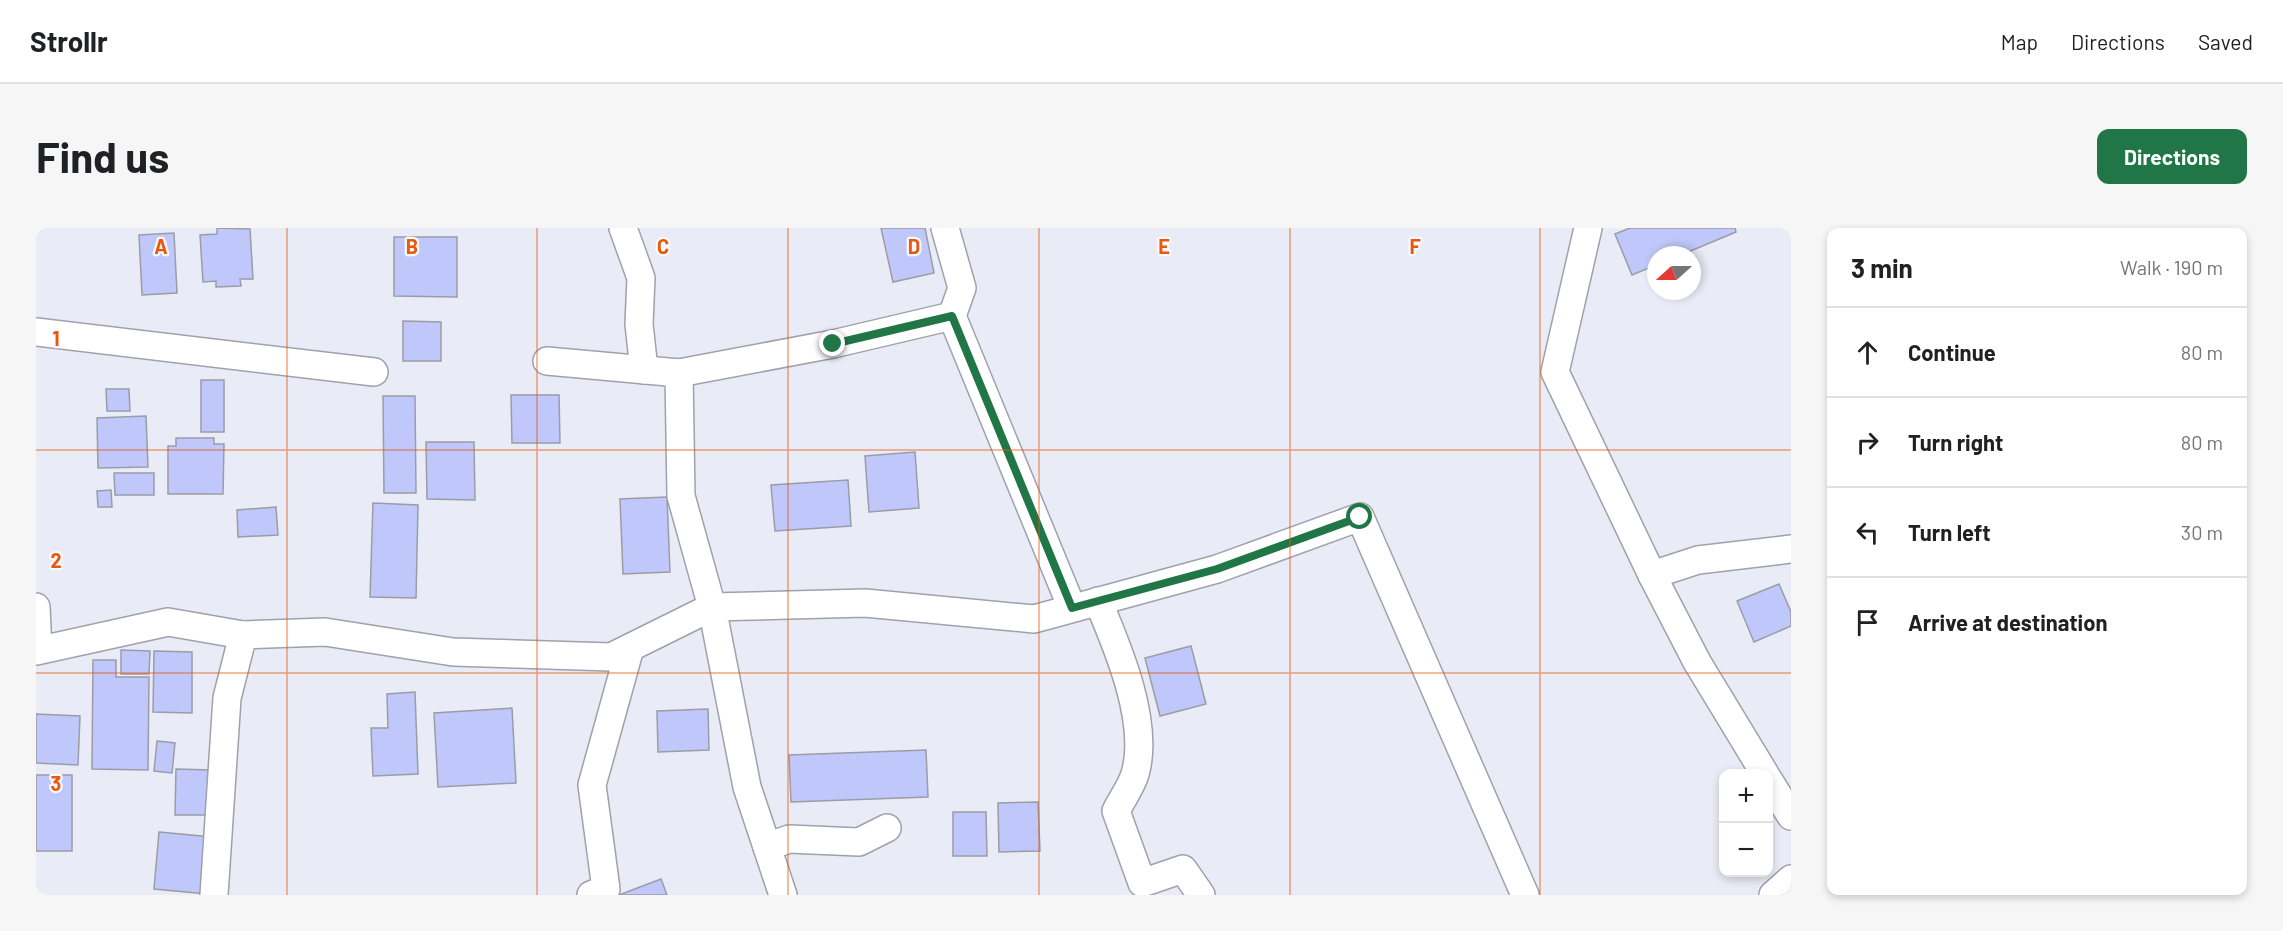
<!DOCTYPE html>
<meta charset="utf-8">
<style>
:root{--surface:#fff;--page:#f6f6f6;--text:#202124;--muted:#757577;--line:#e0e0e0;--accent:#217648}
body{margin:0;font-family:Barlow,sans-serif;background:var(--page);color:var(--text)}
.controls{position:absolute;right:18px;bottom:18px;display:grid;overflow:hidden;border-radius:12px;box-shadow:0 3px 9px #0003}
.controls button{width:54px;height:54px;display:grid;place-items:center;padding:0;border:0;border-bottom:2px solid var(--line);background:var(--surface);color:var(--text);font:30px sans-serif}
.compass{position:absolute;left:1611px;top:18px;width:54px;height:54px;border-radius:50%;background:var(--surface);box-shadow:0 3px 9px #0003;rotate:249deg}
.stop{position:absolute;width:18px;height:18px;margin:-14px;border:4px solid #217648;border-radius:50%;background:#fff}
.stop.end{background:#217648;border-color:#fff;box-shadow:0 2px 6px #0008}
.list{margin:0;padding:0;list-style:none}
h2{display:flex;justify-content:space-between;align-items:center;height:78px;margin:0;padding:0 24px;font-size:26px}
h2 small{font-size:20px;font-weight:400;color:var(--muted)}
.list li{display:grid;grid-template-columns:39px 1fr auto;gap:18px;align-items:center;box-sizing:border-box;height:90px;padding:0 24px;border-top:2px solid var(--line)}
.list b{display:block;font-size:22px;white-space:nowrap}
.list em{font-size:20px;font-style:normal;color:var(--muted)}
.icon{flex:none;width:33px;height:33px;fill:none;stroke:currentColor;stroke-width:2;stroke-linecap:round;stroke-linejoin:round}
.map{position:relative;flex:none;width:1755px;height:667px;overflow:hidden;border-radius:12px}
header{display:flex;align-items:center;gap:36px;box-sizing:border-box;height:84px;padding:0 30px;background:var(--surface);border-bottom:2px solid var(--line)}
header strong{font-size:28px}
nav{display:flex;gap:33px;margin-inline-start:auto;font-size:21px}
.intro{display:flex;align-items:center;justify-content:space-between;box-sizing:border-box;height:144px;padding:0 36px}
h1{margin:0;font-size:42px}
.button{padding:15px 27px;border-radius:12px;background:var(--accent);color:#fff;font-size:21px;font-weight:700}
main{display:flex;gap:36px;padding:0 36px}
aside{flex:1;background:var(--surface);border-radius:12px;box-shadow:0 3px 9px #0003}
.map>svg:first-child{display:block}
</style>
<header>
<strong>Strollr</strong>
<nav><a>Map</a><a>Directions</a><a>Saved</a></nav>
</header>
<div class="intro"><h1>Find us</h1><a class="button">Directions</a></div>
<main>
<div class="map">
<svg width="1755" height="667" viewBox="0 0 1755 667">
<rect width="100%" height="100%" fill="#e9ebf6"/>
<g fill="#c0c8fb" stroke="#9a9ca6" stroke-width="1.5">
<polygon points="181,0 214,1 217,51 204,51 205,58 180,59 180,53 167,54 164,7 181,6"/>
<polygon points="845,0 889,0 898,45 857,54"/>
<polygon points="1594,0 1699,0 1700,4 1645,27 1620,27 1620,37 1596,47 1579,6"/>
<polygon points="138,5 141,65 106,67 103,7"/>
<polygon points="358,9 421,9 421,69 358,68"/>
<polygon points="367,93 405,94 405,133 367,133"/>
<rect x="165" y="152" width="23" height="52"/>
<polygon points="70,161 93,161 94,183 71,183"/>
<polygon points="475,167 523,167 524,215 476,215"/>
<polygon points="347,168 379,168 380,265 348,265"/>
<polygon points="110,188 112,239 62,240 61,190"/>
<polygon points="140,210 178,210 178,216 188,216 187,266 132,266 132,218 140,218"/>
<polygon points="390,214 438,214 439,272 391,271"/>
<polygon points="879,224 883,280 833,284 829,228"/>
<polygon points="78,245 118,245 118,267 79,267"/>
<polygon points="812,252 815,298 739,303 735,257"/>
<polygon points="75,262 76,279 62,279 61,263"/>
<polygon points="631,269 634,344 587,346 584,271"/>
<polygon points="337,275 382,277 380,370 334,369"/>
<polygon points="240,279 242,307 202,309 201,282"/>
<polygon points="1743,356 1755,384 1755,398 1718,414 1701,373"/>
<polygon points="1155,418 1170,476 1124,488 1109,430"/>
<polygon points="85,422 114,423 113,446 85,446"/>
<polygon points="118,423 156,424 156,485 117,484"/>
<polygon points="57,432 80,432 80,449 113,449 112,542 56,541"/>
<polygon points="379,464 382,546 337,548 335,500 352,500 351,466"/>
<polygon points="476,480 480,555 402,559 398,485"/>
<polygon points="672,481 673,522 622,524 621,483"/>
<polygon points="0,486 44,488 42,537 0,535"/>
<polygon points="121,513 139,515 136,545 118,543"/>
<polygon points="890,522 892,569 755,574 753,527"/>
<polygon points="140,541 175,542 175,587 139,587"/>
<rect x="0" y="547" width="36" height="76"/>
<polygon points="1002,574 1004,623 963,624 962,575"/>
<polygon points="917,584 950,584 951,628 917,628"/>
<polygon points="123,604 176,609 171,666 118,661"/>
<polygon points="625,651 631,667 583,667"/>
</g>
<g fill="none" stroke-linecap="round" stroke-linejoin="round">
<defs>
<g id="minor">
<polyline points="587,0 605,50 603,96 608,142"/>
<polyline points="909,0 926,60 916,88"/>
<polyline points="1552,0 1519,144 1616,347 1661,434 1729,546"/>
<polyline points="0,104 338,144"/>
<polyline points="643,145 797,116 916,88 1036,380"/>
<polyline points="1616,347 1662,332 1755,321"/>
<path d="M1062,373C1082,420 1114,495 1099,546C1095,559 1086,571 1080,583L1106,655L1147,641L1165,667"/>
<polyline points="0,379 2,422"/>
<polyline points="0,423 132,394 207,407"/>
<polyline points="1732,551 1755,588"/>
<polyline points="731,619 753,611 823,614 851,600"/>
<polyline points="178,667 191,470 207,407 289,404 417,424 575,429 676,379 645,268 643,145 511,133"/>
<polyline points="555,667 570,661 556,557 594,420"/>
<polyline points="747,667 711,559 676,379 829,375 998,391 1181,341 1324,289 1489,667"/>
<polyline points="1737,667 1755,651"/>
</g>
</defs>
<use href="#minor" stroke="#9fa1ab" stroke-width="30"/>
<use href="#minor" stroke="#fff" stroke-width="27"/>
</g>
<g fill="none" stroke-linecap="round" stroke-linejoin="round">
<polyline stroke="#217648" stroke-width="8" points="797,116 916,88 1036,380 1181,341 1324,289"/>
</g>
<path fill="none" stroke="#e8590c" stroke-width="1.5" stroke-opacity="0.55" d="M251,0V667M501,0V667M752,0V667M1003,0V667M1254,0V667M1504,0V667M0,222H1755M0,445H1755"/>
<g font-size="20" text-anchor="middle" font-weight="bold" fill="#e8590c" stroke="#f8f9fd" stroke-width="4.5" stroke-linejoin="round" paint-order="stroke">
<text x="125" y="26">A</text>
<text x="376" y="26">B</text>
<text x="627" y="26">C</text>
<text x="878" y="26">D</text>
<text x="1128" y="26">E</text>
<text x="1379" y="26">F</text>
<text x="20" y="118">1</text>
<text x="20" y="340">2</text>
<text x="20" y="563">3</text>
</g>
</svg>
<div class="controls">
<button>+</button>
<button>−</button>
</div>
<svg class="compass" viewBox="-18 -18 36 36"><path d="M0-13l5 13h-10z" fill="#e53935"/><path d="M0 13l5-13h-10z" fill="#757577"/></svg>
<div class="stop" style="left:1324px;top:289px"></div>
<div class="stop end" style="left:797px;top:116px"></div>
</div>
<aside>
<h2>3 min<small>Walk · 190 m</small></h2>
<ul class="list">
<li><svg class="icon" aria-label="ahead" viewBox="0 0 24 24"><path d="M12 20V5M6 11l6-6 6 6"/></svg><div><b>Continue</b></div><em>80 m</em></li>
<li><svg class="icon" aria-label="right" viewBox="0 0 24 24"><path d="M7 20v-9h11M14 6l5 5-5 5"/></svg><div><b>Turn right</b></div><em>80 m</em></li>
<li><svg class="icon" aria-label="left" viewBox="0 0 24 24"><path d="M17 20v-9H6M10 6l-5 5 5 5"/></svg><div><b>Turn left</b></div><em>30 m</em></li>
<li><svg class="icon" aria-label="arrive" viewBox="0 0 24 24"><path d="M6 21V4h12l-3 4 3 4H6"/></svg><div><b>Arrive at destination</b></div></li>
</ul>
</aside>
</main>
